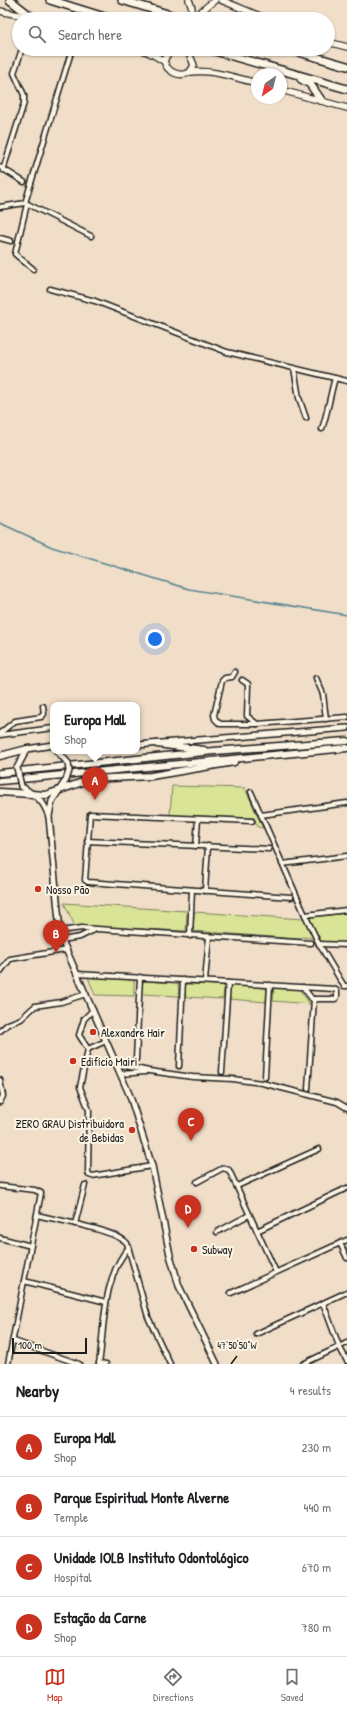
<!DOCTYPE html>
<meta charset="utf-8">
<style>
:root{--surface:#fff;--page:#f6f6f6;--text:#202124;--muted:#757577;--line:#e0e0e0;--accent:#c8321e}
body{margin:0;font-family:"Patrick Hand",sans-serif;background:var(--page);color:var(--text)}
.compass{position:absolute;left:251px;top:68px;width:36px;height:36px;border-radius:50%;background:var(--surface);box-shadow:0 1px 3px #0004;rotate:215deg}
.scale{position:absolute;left:12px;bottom:10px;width:75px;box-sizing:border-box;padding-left:4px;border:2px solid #1c1c1c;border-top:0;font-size:11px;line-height:14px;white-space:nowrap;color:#1c1c1c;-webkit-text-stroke:3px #fcf5e5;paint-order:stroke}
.you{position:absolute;left:155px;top:639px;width:14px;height:14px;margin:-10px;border:3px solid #fff;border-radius:50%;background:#1a73e8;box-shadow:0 0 0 6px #1a73e833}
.badge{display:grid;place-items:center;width:26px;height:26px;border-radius:50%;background:var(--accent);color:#fff;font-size:13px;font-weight:700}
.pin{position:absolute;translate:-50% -33px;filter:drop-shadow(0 1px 2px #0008)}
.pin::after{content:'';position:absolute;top:21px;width:14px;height:12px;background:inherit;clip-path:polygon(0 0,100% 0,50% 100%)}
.popup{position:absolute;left:50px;top:702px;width:90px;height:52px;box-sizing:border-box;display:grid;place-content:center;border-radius:8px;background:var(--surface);filter:drop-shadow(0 1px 3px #0005);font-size:13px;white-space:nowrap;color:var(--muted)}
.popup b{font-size:15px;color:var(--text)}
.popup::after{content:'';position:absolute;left:50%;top:100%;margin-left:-8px;border:8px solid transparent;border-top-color:var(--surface)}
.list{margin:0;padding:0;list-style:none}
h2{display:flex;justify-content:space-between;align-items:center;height:52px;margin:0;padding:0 16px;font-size:17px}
h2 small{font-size:13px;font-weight:400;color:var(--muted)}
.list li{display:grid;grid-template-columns:26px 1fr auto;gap:12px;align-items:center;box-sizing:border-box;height:60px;padding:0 16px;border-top:1px solid var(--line)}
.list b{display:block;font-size:15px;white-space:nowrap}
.list p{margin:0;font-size:13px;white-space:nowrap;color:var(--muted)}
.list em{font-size:13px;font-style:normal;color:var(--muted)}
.icon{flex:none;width:22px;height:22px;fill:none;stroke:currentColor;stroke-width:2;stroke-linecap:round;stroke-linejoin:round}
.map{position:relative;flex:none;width:347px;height:1364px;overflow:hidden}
.search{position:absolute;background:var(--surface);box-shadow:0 1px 3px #0004;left:12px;right:12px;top:12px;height:44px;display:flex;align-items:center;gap:10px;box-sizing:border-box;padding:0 14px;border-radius:22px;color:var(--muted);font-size:15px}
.sheet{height:292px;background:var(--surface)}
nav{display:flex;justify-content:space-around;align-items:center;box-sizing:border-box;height:56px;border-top:1px solid var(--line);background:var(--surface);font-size:11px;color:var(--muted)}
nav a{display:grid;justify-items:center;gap:2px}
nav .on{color:var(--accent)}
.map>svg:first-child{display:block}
</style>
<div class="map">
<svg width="347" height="1364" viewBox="0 0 347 1364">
<rect width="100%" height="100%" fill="#f0dec8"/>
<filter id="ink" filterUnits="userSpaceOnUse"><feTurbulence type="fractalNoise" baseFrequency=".025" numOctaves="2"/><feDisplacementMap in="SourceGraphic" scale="8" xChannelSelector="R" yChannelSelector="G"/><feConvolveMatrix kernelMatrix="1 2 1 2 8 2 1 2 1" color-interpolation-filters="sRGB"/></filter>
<g filter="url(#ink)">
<g fill="#d9e497" stroke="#7a805a">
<polygon points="172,786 245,788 263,828 258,827 254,818 170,815"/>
<polygon points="64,903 187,911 186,931 75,926"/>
<polygon points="194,912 304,919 313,938 302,937 299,939 193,931"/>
<polygon points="347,913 347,943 321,942 318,939 309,917"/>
<polygon points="88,977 134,980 134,996 95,995"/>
<polygon points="143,981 178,983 179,996 141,994"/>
<polygon points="187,984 222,985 224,987 223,999 185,997 185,985"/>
<polygon points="231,985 266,988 267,989 266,1002 229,999"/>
<polygon points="274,988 299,989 310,1004 273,1001"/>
</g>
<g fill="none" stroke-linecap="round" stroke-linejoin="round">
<polyline stroke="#56838f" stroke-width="1.5" points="0,523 52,547 189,589 347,615"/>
<defs>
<g id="minor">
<polyline points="0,167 24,182"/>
<polyline points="3,170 24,103 24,95 14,73 22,49"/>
<polyline points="26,203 91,236"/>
<polyline points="27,204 15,254 33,269"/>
<polyline points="0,207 25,203 72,49"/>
<polyline points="0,238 11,241"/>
<polyline points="50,289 95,301 227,352 347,381"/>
<polyline points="294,368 299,398 306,418"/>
<path d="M322,429C328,411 330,395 335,378"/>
<polyline points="235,672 232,677 225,678 222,681 214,715 215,719 220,724 257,724 347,717"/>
<polyline points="316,678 323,694 326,719"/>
<polyline points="242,680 248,684 247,716 257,724"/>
<polyline points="0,733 15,721 41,717 44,714 43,706"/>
<polyline points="0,735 53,728"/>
<polyline points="251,792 305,915 319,944 344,986 347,986"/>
<polyline points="261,815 347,803"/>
<polyline points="252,821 90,814 85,880 88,882 291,897"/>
<polyline points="87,841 269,849"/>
<polyline points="196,846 198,819"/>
<polyline points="282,864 347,856"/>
<polyline points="205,891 208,846"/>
<polyline points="305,915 347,910"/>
<polyline points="60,931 82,928 311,943"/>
<polyline points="190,936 192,890"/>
<polyline points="62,940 80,937 94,930"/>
<polyline points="319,944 347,945"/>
<polyline points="0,972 10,959 66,950"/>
<polyline points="77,974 334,989 337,991 337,997 335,999 312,999 303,987"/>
<polyline points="205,981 209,937"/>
<polyline points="93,1010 84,1019 79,1035 88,1049 80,1087 89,1110 88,1172 89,1175 92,1176 152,1166"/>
<polyline points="0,1031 8,1024 21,1019 35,1006 61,1002 86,994"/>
<polyline points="88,1049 106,1041"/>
<polyline points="136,1059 140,977"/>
<polyline points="116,1064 149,1071 193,1077 233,1079 262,1083 337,1102 347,1108"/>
<polyline points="179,1066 183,980"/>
<polyline points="222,1072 228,983"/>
<polyline points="121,1074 145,1072"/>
<polyline points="265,1077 270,985"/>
<polyline points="0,1080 3,1096 0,1102"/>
<polyline points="308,1089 314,999"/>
<polyline points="197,1182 223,1168 229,1170 276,1272"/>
<polyline points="0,1186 35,1190 41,1193 8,1364"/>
<polyline points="237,1186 319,1149"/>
<path d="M37,1215C57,1220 115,1230 127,1243L148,1317L170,1364"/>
<polyline points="75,1224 85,1185"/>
<polyline points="257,1231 347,1188"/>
<polyline points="217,1232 249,1215"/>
<polyline points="0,1238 31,1246"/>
<polyline points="340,1243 347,1258"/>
<polyline points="24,1281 106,1302"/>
<polyline points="231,1293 347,1240"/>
<polyline points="323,1303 339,1346 347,1361"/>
<polyline points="256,1334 347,1292"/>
<polyline points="14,1341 79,1364"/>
<polyline points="99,1363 106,1364"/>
<path d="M99,1364C105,1325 102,1279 129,1247"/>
<polyline points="303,1364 347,1343"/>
</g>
<g id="tertiary">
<polyline points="137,745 347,728"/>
<polyline points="57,751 68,763"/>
<polyline points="17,768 27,749 53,745"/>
<path d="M21,786C36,797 43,798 49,817L60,931L62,940L130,1096L152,1166L170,1255L179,1286L217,1364"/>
<polyline points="49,816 52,801 66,780"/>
</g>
<g id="secondary">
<polyline points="189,0 192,8 189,19"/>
<polyline points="221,0 267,19"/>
<polyline points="0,11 33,18"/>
<polyline points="196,19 199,13 215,0"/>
<polyline points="328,42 347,47"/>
<path d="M140,49L150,53L164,61C167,72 180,78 190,72L194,65L187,49"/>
<polyline points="164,61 167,55 176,49"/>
<path d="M190,72C213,69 235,78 257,83"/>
<polyline points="281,90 347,108"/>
</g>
<g id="primary">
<polyline points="157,744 204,750"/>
<polyline points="0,756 27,749"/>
<polyline points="0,773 214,751 347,741"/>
<polyline points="0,781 347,748"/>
<polyline points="0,792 46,795 91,779 151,776 234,762"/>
</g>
<g id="trunk">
<polyline points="10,0 33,18"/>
<polyline points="50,0 111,19"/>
<polyline points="122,0 184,19"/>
<polyline points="208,49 347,89"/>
<polyline points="288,49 347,66"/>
<polyline points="301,79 310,84 321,100"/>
</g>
</defs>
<use href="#minor" stroke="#1c1c1c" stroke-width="7"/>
<use href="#tertiary" stroke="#1c1c1c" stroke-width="8"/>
<use href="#secondary" stroke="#1c1c1c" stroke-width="8"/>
<use href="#primary" stroke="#1c1c1c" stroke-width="9"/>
<use href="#trunk" stroke="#1c1c1c" stroke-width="10"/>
<use href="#minor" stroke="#fcf5e5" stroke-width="4"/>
<use href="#tertiary" stroke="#fcf5e5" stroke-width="5"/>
<use href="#secondary" stroke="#fcf5e5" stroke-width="5.5"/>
<use href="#primary" stroke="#fcf5e5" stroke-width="6"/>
<use href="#trunk" stroke="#fcf5e5" stroke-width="7"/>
<defs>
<g id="tertiary-bridge">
<polyline points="17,768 21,786"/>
<polyline points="66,780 69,771 68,763"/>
</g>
</defs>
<use href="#tertiary-bridge" stroke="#1c1c1c" stroke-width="8" stroke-linecap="butt"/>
<use href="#tertiary-bridge" stroke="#fcf5e5" stroke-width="5"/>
</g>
</g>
<path fill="none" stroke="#1c1c1c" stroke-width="1.5" d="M231,1364L237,1356"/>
<g fill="#c8321e" stroke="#fcf5e5" stroke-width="1.5">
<circle cx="38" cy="889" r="4"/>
<circle cx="93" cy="1032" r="4"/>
<circle cx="73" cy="1061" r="4"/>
<circle cx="132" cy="1130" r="4"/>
<circle cx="194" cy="1249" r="4"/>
</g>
<g text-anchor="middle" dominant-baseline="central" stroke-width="4" stroke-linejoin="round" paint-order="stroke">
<g font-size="12" fill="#1c1c1c" stroke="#fcf5e5" text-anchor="start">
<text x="46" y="889">Nosso Pão</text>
<text x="101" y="1032">Alexandre Hair</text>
<text x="81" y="1061">Edifício Mairi</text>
<text x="124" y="1123" text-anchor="end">ZERO GRAU Distribuidora<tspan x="124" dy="14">de Bebidas</tspan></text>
<text x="202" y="1249">Subway</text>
</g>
</g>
<g font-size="10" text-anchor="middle" fill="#1c1c1c" stroke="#fcf5e5" stroke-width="4" stroke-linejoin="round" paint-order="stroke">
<text x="237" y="1349">47°50'50"W</text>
</g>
</svg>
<svg class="compass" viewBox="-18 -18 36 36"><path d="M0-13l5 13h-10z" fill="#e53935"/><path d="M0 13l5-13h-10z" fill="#757577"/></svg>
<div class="scale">100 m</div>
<div class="you"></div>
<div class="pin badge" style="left:95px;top:800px">A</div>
<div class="popup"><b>Europa Mall</b>Shop</div>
<div class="pin badge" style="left:56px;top:953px">B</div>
<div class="pin badge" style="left:191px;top:1141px">C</div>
<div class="pin badge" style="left:188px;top:1228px">D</div>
<div class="search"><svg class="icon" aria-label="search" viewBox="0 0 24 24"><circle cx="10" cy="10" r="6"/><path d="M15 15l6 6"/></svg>Search here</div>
</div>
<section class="sheet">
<h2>Nearby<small>4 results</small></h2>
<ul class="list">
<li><span class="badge">A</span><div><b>Europa Mall</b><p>Shop</p></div><em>230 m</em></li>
<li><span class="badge">B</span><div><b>Parque Espiritual Monte Alverne</b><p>Temple</p></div><em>440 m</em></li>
<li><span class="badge">C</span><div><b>Unidade IOLB Instituto Odontológico</b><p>Hospital</p></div><em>670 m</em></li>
<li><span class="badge">D</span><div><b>Estação da Carne</b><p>Shop</p></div><em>780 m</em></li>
</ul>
</section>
<nav>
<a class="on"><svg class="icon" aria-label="map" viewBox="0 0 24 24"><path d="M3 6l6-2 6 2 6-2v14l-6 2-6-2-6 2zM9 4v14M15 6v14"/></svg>Map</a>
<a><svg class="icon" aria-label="directions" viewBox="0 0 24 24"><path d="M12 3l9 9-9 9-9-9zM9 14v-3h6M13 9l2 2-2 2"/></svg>Directions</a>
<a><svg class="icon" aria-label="saved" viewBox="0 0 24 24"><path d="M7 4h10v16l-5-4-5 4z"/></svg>Saved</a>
</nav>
